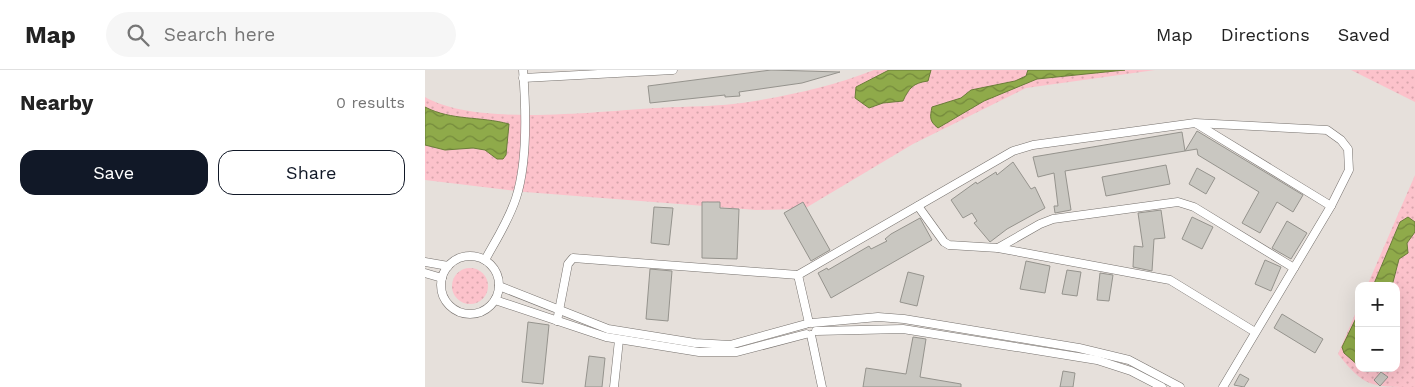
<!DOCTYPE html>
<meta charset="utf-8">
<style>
:root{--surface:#fff;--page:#f6f6f6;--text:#222;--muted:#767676;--line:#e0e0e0;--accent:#111827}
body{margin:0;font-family:"Work Sans",sans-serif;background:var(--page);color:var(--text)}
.controls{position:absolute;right:15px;bottom:15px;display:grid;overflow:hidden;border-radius:10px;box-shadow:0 5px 20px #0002}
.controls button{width:45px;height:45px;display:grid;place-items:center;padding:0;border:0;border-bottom:1px solid var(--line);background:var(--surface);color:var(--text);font:25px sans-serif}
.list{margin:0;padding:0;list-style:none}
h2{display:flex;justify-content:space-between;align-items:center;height:65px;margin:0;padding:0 20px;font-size:21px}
h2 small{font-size:16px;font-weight:400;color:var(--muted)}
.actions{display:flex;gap:10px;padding:15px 20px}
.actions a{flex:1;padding:11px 0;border:1px solid var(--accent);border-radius:15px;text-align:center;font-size:18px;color:var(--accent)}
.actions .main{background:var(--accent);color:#fff}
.icon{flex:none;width:28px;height:28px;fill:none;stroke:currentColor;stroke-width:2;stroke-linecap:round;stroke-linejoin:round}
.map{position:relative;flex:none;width:990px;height:317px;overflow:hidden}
header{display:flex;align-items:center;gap:30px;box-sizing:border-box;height:70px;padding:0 25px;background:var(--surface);border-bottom:1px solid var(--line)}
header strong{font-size:24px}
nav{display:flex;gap:28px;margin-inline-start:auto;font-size:18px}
.search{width:350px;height:45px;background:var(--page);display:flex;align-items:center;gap:12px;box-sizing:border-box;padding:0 18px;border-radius:28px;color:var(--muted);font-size:19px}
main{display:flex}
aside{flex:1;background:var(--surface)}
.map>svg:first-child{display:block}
</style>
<header>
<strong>Map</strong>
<div class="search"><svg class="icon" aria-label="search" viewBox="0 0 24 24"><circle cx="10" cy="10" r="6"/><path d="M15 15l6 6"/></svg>Search here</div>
<nav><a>Map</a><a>Directions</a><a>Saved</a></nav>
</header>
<main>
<aside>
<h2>Nearby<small>0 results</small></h2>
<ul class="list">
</ul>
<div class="actions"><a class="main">Save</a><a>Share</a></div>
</aside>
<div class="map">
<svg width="990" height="317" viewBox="0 0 990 317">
<defs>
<pattern id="grass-dots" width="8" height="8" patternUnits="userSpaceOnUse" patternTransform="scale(1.25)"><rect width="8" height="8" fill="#fcc2cb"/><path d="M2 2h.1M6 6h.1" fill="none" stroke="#d7a6ad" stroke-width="1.8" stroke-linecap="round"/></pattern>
<pattern id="water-waves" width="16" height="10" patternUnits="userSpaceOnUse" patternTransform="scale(1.25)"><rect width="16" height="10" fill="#8faa4a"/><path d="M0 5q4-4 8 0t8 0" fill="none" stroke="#74893c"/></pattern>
</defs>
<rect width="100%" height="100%" fill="#e6e0db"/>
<g fill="url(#grass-dots)">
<path d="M449,0H730L601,18L488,74L379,139L331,140L100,122L0,110V27C52,57 172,41 233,38C262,36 294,37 324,32C366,25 409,16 449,0Z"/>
<polygon points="926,0 990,0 990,32"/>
<path d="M990,105V317C946,317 939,317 913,284L934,235V298H971V216H942Z"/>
<circle cx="45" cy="216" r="18"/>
</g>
<g fill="url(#water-waves)" stroke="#6a7d39">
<path d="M464,0H506L503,11C488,13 484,18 478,31L458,33L444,38L430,28L431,17Z"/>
<path d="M603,0H700L612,9L559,31L513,58C504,51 505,47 507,37L536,28L546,20L590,11L601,6Z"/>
<path d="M0,37C27,51 55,46 84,54L81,85L78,89H72L60,80L48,78L20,80L0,75Z"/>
<polygon points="983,147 990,152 990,162 982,173 983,183 974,189 967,216 948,216 975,152"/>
<polygon points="934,242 934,274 932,277 934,279 934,296 919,283 917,277"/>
</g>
<g fill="#c9c7c1" stroke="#95938d">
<polygon points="346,0 415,2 377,13 314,22 315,26 300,27 300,25 225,33 223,16"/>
<polygon points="772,61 878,125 868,142 852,132 835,163 817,153 834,122 773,85 772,79 640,101 646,140 630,143 629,136 633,136 629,103 613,107 608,87 757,62 760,81"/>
<polygon points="588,92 606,119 610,117 620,138 582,159 565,172 549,153 552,151 547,143 538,148 526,130 551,112 552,114 571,102 572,105"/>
<polygon points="741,95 745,114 681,126 677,107"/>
<polygon points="772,98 790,108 781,124 764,114"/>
<polygon points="277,132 295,132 295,138 314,139 312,189 277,188"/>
<polygon points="378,132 405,180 386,191 359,143"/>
<polygon points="229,137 248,138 244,175 226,173"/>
<polygon points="736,140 740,168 729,169 727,201 708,197 709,176 718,177 713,143"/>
<polygon points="767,147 788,157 777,179 757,169"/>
<polygon points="495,148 507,170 406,228 393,203 402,198 403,200 444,176 446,179 462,171 460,169 466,164"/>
<polygon points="862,151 882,163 866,189 847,178"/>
<polygon points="840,190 856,197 846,221 830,214"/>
<polygon points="601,191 625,196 620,223 595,219"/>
<polygon points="225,199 247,201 243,251 221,249"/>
<polygon points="642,200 656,202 652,226 637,224"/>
<polygon points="483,202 499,206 492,236 475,232"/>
<polygon points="675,203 688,205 684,231 672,230"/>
<polygon points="857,244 898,269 890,283 849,258"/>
<polygon points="103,252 124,255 118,314 97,312"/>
<polygon points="488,267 501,269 495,307 536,314 536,317 438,317 441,298 481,304"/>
<polygon points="164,286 180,288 177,317 160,317"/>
<polygon points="638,301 650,303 648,317 635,317"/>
<polygon points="956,302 963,307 955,316 949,310"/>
<polygon points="815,304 824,309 819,317 809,315"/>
</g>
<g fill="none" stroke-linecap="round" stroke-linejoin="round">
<defs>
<g id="street">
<polyline points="98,8 248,0"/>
<polyline points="772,54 906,136"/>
<polyline points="493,136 519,172 524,175 573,178 745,210 830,262"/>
<polyline points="573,178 615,154 628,149 753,132 769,137 869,198"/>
<circle cx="45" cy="215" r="29"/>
<path d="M60,190C71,170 84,150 91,128C103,91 101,38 98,0"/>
<polyline points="0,192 23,196"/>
<polyline points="0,203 17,208"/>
<polyline points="373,205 384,253"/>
<polyline points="74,216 183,259 270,273 305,275 381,254"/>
<polyline points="70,230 181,267 274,282 312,282 381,264"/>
<polyline points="132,251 143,194 148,188 373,205 588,81 608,75 770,53 902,60 916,70 923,79 924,100 906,136 798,317"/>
<polyline points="387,253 453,247 479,249 654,278 704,290 755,317"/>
<polyline points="391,261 478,259 672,290 706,301 737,317"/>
<polyline points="386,265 397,317"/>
<polyline points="189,317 194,270"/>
</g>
</defs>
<use href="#street" stroke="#76716d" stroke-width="9"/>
<use href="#street" stroke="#fff" stroke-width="8"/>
</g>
</svg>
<div class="controls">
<button>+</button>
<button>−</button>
</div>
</div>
</main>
